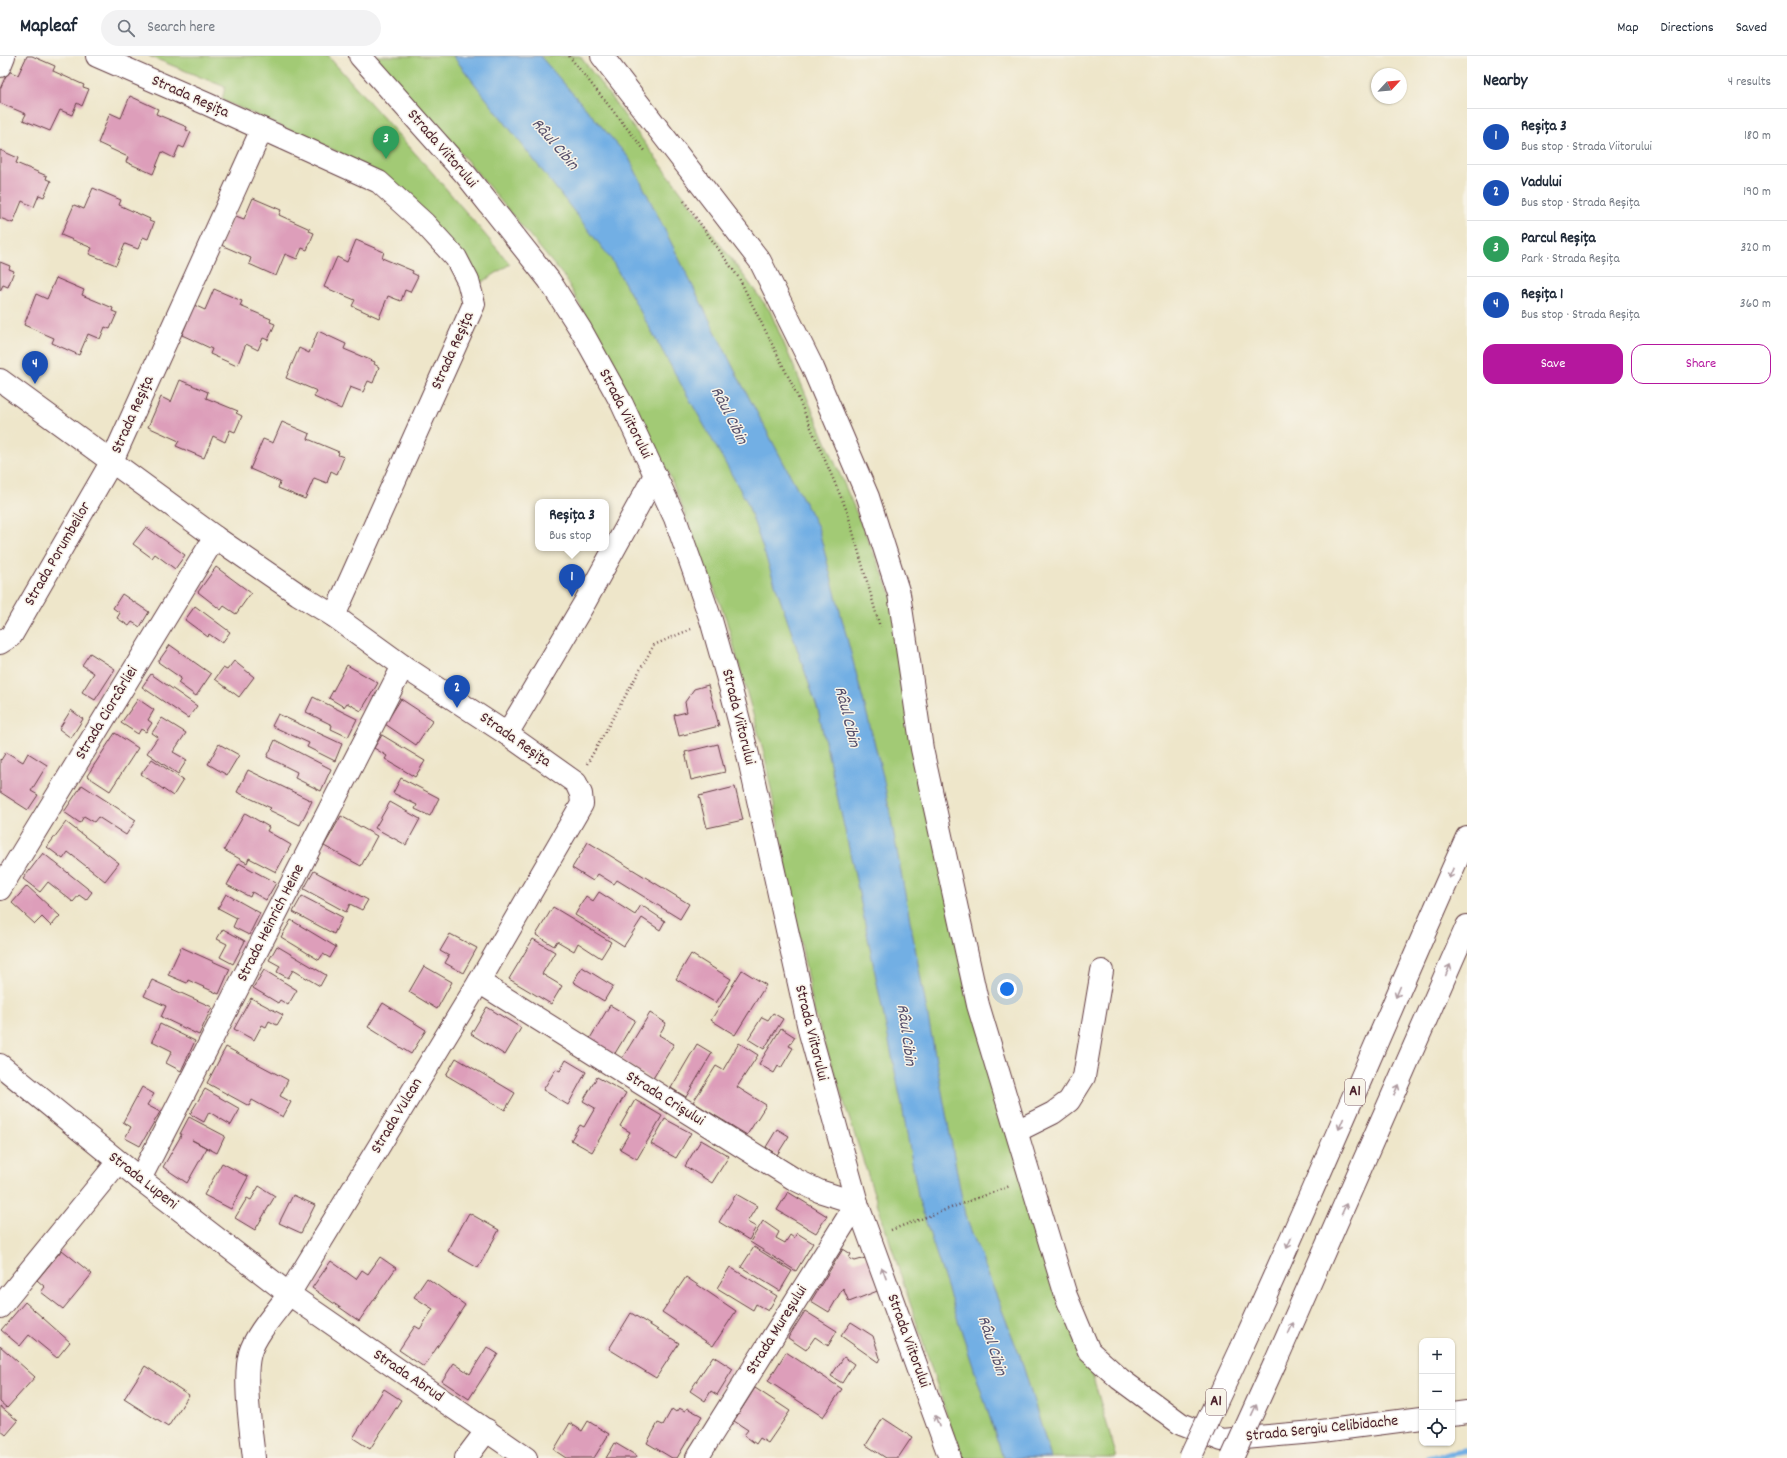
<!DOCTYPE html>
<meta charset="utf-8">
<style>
:root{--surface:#fff;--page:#f2f2f3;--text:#1f2937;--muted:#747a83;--line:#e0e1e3;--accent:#b5179e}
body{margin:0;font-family:Dekko,sans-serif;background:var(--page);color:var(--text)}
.controls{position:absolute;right:12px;bottom:12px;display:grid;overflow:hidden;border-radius:8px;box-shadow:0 1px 3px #0004}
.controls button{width:36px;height:36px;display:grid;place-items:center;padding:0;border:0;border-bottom:1px solid var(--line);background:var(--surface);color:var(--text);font:20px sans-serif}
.compass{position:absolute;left:1371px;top:12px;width:36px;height:36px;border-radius:50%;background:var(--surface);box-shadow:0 1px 3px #0004;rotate:64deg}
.you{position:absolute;left:1007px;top:933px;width:14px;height:14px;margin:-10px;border:3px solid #fff;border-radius:50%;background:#1a73e8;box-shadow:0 0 0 6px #1a73e833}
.badge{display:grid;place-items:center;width:26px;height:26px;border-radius:50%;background:var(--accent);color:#fff;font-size:13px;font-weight:700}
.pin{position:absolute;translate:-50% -33px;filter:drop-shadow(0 1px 2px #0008)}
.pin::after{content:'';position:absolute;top:21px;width:14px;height:12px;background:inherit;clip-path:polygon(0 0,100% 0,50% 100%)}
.popup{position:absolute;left:535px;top:443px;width:74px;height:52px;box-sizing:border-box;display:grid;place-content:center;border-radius:8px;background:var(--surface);filter:drop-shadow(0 1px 3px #0005);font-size:13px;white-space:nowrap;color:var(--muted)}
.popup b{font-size:15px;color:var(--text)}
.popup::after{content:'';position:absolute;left:50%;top:100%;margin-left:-8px;border:8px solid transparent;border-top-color:var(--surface)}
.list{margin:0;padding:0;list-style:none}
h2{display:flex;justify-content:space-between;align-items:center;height:52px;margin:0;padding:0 16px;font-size:17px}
h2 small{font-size:13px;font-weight:400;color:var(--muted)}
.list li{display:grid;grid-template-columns:26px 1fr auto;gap:12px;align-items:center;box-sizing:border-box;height:56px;padding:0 16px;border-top:1px solid var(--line)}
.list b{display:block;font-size:15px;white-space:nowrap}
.list p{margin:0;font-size:13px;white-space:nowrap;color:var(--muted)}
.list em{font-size:13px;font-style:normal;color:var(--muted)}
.actions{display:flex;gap:8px;padding:12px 16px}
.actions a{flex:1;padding:9px 0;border:1px solid var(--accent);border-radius:12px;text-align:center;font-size:14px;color:var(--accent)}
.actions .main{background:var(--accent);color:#fff}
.icon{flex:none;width:22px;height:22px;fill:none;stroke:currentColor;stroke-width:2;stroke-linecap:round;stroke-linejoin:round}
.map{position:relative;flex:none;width:1467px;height:1402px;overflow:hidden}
header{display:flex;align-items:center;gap:24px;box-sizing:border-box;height:56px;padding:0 20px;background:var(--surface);border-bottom:1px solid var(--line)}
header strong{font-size:19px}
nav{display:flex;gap:22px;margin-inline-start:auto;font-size:14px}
.search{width:280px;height:36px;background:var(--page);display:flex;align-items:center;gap:10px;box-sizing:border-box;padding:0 14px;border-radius:22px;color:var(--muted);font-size:15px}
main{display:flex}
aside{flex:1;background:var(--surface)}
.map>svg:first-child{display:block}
</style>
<header>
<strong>Mapleaf</strong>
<div class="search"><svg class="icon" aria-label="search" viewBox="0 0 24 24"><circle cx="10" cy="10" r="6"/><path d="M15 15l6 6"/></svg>Search here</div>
<nav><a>Map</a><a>Directions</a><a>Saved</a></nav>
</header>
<main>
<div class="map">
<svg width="1467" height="1402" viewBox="0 0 1467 1402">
<rect width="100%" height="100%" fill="#f7f3e8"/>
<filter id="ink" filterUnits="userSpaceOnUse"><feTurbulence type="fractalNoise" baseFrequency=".025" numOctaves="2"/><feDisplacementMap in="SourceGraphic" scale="8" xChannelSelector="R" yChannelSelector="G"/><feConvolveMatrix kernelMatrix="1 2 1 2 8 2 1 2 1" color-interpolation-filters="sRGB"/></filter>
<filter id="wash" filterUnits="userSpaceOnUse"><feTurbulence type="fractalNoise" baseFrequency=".012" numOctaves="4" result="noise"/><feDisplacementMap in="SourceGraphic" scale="16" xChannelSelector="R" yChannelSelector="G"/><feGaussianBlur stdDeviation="0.9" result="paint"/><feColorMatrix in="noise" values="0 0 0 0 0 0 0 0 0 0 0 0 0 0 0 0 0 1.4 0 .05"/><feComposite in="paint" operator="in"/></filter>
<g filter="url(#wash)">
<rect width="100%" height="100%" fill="#eee6ca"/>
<g fill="#a2ca75" stroke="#767450">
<polygon points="149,0 328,0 431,115 510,208 478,229 382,119 330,92 222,44 225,31"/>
<polygon points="373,0 580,0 770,255 893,542 1005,1051 1030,1108 1117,1402 961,1402 814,955 764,697 726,563 670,420 566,223 469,107"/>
</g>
<polygon fill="#72afe4" stroke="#5e6788" points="453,0 540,0 629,102 738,321 818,471 883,720 965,1159 1021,1303 1051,1402 1003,1402 919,1145 902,1050 858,833 818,654 747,446 611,203"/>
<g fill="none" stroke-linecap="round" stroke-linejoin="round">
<polyline stroke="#72afe4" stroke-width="6" points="1428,1402 1467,1395"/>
</g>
<g id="blocks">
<g fill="#dd9eba">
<polygon points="27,0 32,0 55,10 53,15 84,29 83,31 89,33 82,50 77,47 72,59 60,54 50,75 23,64 26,58 0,47 0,33 8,15 18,19"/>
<polygon points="130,40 158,53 156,58 187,71 186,74 191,76 184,92 179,90 174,102 162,96 153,118 126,106 128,101 98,87 110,57 121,62"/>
<polygon points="0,94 18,102 16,107 47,120 46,123 51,125 44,141 39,139 34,151 22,145 13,167 0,162"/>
<polygon points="93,132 121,144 119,149 150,163 149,165 154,167 148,183 143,181 138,193 125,188 116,209 89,198 92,192 61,179 74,149 84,153"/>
<polygon points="253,142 281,154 279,159 310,173 309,175 314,177 307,194 302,192 297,203 285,198 276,220 249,208 251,202 221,189 233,159 244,163"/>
<polygon points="356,184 384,196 382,202 413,215 412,217 418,220 410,236 405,234 401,245 388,240 379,262 352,250 355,244 324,231 337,201 347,206"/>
<polygon points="0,206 10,210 9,213 14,215 8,231 3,229 0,235"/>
<polygon points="56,222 84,234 82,239 113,252 112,255 117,257 110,273 105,271 100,283 88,278 79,299 52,287 54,282 24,269 36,238 47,243"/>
<polygon points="214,233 242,245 240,250 271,263 270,266 275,268 268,284 263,282 258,294 246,288 237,310 210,298 212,293 182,279 194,249 205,254"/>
<polygon points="318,275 346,288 344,293 375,306 374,308 379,311 373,327 368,325 363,336 350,331 341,353 314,341 317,335 286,322 299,292 309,297"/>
<polygon points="180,324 208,336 206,342 238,355 236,357 242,360 235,376 230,374 225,386 213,380 204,402 176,390 179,385 148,371 161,341 171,346"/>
<polygon points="282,366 310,378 308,383 339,396 338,399 344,401 337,418 331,415 327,427 314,422 305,443 278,432 280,426 250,413 263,383 273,387"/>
<polygon points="146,471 185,499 175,513 155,498 152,502 133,488"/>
<polygon points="216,511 251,537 236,558 224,550 221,554 198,536"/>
<polygon points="122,538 149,556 140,571 132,566 129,570 117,562 120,557 113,552"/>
<polygon points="195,550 230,576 222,587 209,578 208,581 185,564"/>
<polygon points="170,589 211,618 196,640 178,627 181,622 158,606"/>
<polygon points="90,597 115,613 95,644 82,636 94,617 82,609"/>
<polygon points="234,605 254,621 239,641 215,623 223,612 227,614"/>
<polygon points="347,609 378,627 361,655 347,647 344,651 329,642"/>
<polygon points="151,618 197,650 188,662 142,631"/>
<polygon points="708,629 719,670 679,680 674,659 687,656 685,646 694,633"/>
<polygon points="313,641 357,663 348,681 331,673 332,669 306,656"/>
<polygon points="138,643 154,654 148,664 152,667 146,676 141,673 138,678 121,667"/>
<polygon points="401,643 433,664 416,689 385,668"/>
<polygon points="71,654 83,663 71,682 59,673"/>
<polygon points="278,658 342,688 335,705 307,691 309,687 272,670"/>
<polygon points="162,662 186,677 173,696 187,704 178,718 147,697 158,681 152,677"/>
<polygon points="115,677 138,692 110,735 87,720"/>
<polygon points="382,679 425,705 415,721 385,703 387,700 374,692"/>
<polygon points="275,684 331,713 321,735 295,722 297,716 267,701"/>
<polygon points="219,688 239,699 227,719 208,708"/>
<polygon points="718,688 725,716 691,724 685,696"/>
<polygon points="6,696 23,706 28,697 47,709 31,735 38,739 28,754 0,736 0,703 1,704"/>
<polygon points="152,703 183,724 173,740 141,718"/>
<polygon points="248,714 312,745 300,769 269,754 271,752 237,736"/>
<polygon points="401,722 439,742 430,760 415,753 417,749 393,737"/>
<polygon points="82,729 136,764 126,779 98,761 94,766 84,760 80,767 64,756"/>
<polygon points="735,731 743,764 707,772 699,740"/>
<polygon points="390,746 420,763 406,789 375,772"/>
<polygon points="245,757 269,771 267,775 291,789 276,816 249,802 247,807 224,794"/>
<polygon points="341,760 377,780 361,810 324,790"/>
<polygon points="66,766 119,807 105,825 68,796 63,803 47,791"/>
<polygon points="588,786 689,848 680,863 617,824 614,828 598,818 593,825 572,812"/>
<polygon points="43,797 92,836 86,844 79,839 73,846 48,826 40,836 23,823"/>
<polygon points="239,807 276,827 266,844 252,836 250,841 227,829"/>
<polygon points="314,815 368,844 362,854 350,848 346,856 304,833"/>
<polygon points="27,830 60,860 51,870 42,861 35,868 12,847"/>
<polygon points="599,836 635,859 641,849 665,865 660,874 642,862 624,890 575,859 586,840 593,845"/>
<polygon points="226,838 260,857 249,879 233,871 237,862 218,852"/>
<polygon points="302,840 342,861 334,878 293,856"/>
<polygon points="553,851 611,886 601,902 578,887 574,895 557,885 554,890 536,879"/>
<polygon points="291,864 336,891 330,902 323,898 319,904 281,881"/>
<polygon points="223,873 245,885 233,908 220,901 227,888 217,883"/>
<polygon points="450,878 477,892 463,917 445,907 449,900 440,895"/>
<polygon points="533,883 555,896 542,918 562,930 551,948 509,923"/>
<polygon points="277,890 326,919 320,930 293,914 288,922 277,916 280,910 269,904"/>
<polygon points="181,891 230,913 219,938 188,924 187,927 168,919"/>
<polygon points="691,898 731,923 716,947 676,923"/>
<polygon points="424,910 452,926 437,953 409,936"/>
<polygon points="582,911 613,930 604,945 573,926"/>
<polygon points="264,914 297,934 288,949 280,944 278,947 253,932"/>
<polygon points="742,914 766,929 735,979 711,964"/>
<polygon points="152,924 212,951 199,979 161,961 166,950 144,940"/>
<polygon points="251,942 283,959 277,969 269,965 266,971 262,969 254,984 234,973"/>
<polygon points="383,947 426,974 411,998 368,971"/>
<polygon points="610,949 635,964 614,999 589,984"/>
<polygon points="487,951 521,972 505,999 471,978"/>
<polygon points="650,957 666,967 659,979 674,988 652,1024 621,1004"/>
<polygon points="773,957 783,963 764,993 748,983 762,961 768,964"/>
<polygon points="160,968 195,985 181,1015 166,1007 172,995 152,985"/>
<polygon points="781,972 795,981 789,990 793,992 781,1012 778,1010 774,1017 759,1008"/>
<polygon points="739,987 758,999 737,1031 766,1049 747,1079 693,1046 716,1010 723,1014"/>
<polygon points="697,988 712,997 686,1041 671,1032"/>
<polygon points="226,991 288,1024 280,1040 291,1046 283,1061 252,1044 249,1050 207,1027"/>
<polygon points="456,1002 515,1037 505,1054 446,1019"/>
<polygon points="566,1004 586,1016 568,1049 543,1034 556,1013 560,1015"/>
<polygon points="597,1021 626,1037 592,1096 571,1084 580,1069 584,1071 595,1052 583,1045"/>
<polygon points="142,1031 154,1038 147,1049 160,1056 140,1090 125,1082 131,1071 123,1066"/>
<polygon points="205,1033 240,1053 231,1069 209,1056 204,1066 190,1058"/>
<polygon points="635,1044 662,1060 637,1103 620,1093 630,1076 620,1070"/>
<polygon points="189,1061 225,1080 217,1097 192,1084 207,1092 187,1127 163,1111 182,1078 180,1078"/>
<polygon points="665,1063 691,1077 676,1102 651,1088"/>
<polygon points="777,1073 789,1080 777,1099 766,1091"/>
<polygon points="701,1084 729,1100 712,1127 685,1110"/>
<polygon points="222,1107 248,1121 231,1153 204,1139"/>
<polygon points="259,1130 275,1140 255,1174 235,1162 247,1142 251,1144"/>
<polygon points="788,1136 827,1160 816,1177 777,1154"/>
<polygon points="736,1138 757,1150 747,1166 756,1171 749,1184 719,1166"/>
<polygon points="293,1139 315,1149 301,1177 279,1167"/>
<polygon points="469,1157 499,1174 478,1212 448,1195"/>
<polygon points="763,1165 779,1176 776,1182 785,1187 790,1179 794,1182 797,1177 813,1187 796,1215 750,1186"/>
<polygon points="754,1191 792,1215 780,1235 741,1211"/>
<polygon points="843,1193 851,1198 849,1202 855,1205 869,1201 880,1234 849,1246 843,1232 829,1256 811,1245"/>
<polygon points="62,1194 92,1218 63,1253 41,1236 45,1231 37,1224"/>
<polygon points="380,1201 396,1212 359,1265 312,1232 331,1205 356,1223 362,1214 368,1218"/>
<polygon points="730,1211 777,1240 768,1255 756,1248 753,1254 717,1232"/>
<polygon points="686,1221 736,1255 713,1290 662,1256"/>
<polygon points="427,1222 465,1249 424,1311 399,1294 415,1270 420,1273 433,1253 414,1241"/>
<polygon points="25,1246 70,1286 57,1302 29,1279 20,1290 1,1274"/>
<polygon points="805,1255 837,1275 828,1290 815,1281 806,1294 788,1282"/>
<polygon points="631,1257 679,1287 656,1322 609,1293"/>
<polygon points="851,1266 873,1280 880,1302 878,1306 841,1280"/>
<polygon points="0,1290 35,1321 7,1352 0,1346"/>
<polygon points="487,1291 498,1298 469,1343 442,1325 454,1307 470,1318"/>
<polygon points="786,1296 842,1333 823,1361 768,1325"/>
<polygon points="713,1300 733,1313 717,1339 711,1335 705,1345 690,1335"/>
<polygon points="844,1301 854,1308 842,1327 831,1320"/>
<polygon points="145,1310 189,1339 168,1371 124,1343"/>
<polygon points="755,1332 790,1355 768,1387 760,1382 756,1388 744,1379 748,1374 734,1365"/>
<polygon points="384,1333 401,1344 370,1393 353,1382"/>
<polygon points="0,1350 18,1365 6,1379 0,1374"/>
<polygon points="679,1352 685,1355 687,1352 702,1360 677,1402 672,1402 647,1387 658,1367 663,1369 672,1353 676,1356"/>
<polygon points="883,1362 912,1381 898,1402 886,1402 866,1389"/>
<polygon points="588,1365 609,1378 594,1402 566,1402 554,1394 570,1367 582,1375"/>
<polygon points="615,1387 637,1400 636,1402 606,1402"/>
</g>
</g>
</g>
<g filter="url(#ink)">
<use href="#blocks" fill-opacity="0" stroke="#633d43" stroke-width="1"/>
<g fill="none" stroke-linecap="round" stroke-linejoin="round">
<defs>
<g id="minor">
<polyline points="97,0 207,48 379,126 424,167 456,202 468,225 474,248 334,560"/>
<polyline points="360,0 466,119 549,224 581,274 622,348 675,462 711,564 731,634 748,699 810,977 857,1147 950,1402"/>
<polyline points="602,0 760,205 813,312 868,441 899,538 922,693 978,949 1066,1240 1089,1295 1120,1323 1181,1368 1222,1384 1314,1376 1422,1362"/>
<polyline points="0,10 4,0"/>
<path d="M0,324L215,481L298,538L334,560L403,610L507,678L576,727L581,738L582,748L479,926L289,1238C277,1255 256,1277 250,1297C243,1323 251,1374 254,1402"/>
<polyline points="0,587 11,580 112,405 262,73"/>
<polyline points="507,678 585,546 655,419"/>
<polyline points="0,833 215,481"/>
<polyline points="479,926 794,1123 819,1135 857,1147"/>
<polyline points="0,1009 140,1123 289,1238 526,1402"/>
<polyline points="1017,1075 1053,1057 1069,1045 1084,1021 1102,915"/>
<polyline points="140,1123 403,610"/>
<polyline points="0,1251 118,1106"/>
<polyline points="1452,1358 1467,1356"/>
<polyline points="466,1402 487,1374"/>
<polyline points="697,1402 857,1147"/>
</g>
<g id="highway">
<path d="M1242,1291C1320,1122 1391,950 1467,781"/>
<polyline points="1275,1307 1467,870"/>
</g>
</defs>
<use href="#minor" stroke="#633d43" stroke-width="24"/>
<use href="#highway" stroke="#633d43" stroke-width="24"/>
<g stroke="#633d43" stroke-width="2.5" stroke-dasharray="1 3" stroke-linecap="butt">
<polyline points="569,0 646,96"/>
<polyline points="684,145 739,222 793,330 847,455 880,571"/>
<polyline points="587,708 654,589 691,573"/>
<polyline points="891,1174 1010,1130"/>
</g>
<use href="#minor" stroke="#fff" stroke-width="22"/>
<use href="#highway" stroke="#fff" stroke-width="22"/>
<defs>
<g id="highway-bridge">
<polyline points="1190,1402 1242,1291"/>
<polyline points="1232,1402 1275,1307"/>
</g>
</defs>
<use href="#highway-bridge" stroke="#633d43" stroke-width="24" stroke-linecap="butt"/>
<use href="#highway-bridge" stroke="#fff" stroke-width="22"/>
</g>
<defs><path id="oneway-shaft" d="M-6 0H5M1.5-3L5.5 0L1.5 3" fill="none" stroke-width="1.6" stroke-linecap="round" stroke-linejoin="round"/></defs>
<g stroke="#ae9aa0">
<use href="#oneway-shaft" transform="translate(1451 817) rotate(114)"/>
<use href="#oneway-shaft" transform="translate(1448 914) rotate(-67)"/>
<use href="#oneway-shaft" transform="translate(1398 936) rotate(113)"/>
<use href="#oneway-shaft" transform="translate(1396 1034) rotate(-67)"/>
<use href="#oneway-shaft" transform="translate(1341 1068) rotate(113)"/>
<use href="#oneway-shaft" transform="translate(1344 1153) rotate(-66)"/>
<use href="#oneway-shaft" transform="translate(1289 1187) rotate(114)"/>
<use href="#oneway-shaft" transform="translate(884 1217) rotate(-110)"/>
<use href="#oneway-shaft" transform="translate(1291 1272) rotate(-66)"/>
<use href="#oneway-shaft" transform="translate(1254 1354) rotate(-65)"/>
<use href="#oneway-shaft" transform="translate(937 1365) rotate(-110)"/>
</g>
</g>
<g text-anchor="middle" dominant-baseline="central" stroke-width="3" stroke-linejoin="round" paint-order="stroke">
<g fill="#f7f3e8" stroke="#7e5f64" stroke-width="1">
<rect x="1345" y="1023" width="20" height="26" rx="3"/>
<rect x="1206" y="1333" width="20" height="26" rx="3"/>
</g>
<g font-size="15" font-weight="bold" fill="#4a1f2b">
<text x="1355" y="1036">A1</text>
<text x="1216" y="1346">A1</text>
</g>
<g font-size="16" fill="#4a1f2b" stroke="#f7f3e8">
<text transform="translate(190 41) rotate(24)">Strada Reșița</text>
<text transform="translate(442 93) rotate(49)">Strada Viitorului</text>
<text transform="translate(453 295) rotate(-66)">Strada Reșița</text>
<text transform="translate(625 358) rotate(63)">Strada Viitorului</text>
<text transform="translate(133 359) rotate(-66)">Strada Reșița</text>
<text transform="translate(58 498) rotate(-60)">Strada Porumbeilor</text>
<text transform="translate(107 657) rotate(-59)">Strada Ciorcârliei</text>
<text transform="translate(738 661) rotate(76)">Strada Viitorului</text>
<text transform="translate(515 684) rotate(35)">Strada Reșița</text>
<text transform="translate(271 867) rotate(-63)">Strada Heinrich Heine</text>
<text transform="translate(811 977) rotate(76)">Strada Viitorului</text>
<text transform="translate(665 1043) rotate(32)">Strada Crișului</text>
<text transform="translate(397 1060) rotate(-59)">Strada Vulcan</text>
<text transform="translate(143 1125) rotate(38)">Strada Lupeni</text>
<text transform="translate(777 1274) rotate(-58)">Strada Mureșului</text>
<text transform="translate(908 1285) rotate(70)">Strada Viitorului</text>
<text transform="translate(408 1320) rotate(34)">Strada Abrud</text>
<text transform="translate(1322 1373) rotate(-6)">Strada Sergiu Celibidache</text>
</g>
<g font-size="17" font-style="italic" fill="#58516c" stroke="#f7f3e8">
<text transform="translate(554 89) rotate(49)">Râul Cibin</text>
<text transform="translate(728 360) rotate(63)">Râul Cibin</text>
<text transform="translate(846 661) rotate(76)">Râul Cibin</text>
<text transform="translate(905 979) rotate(82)">Râul Cibin</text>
<text transform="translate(991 1290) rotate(72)">Râul Cibin</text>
</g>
</g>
</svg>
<div class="controls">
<button>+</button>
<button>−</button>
<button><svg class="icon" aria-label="locate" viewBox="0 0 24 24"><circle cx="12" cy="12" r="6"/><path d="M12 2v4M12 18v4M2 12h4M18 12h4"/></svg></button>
</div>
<svg class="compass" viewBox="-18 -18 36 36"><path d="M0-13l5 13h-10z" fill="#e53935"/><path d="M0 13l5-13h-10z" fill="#747a83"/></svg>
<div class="you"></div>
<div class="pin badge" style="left:572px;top:541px;background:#1a4fb4">1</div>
<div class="popup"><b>Reșița 3</b>Bus stop</div>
<div class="pin badge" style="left:457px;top:652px;background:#1a4fb4">2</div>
<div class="pin badge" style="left:386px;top:103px;background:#2e9e5b">3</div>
<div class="pin badge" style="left:35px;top:328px;background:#1a4fb4">4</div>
</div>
<aside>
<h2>Nearby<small>4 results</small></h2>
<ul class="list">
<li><span class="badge" style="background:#1a4fb4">1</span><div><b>Reșița 3</b><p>Bus stop · Strada Viitorului</p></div><em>180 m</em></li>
<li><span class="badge" style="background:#1a4fb4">2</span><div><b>Vadului</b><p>Bus stop · Strada Reșița</p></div><em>190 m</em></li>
<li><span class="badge" style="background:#2e9e5b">3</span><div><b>Parcul Reșița</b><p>Park · Strada Reșița</p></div><em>320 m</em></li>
<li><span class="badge" style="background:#1a4fb4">4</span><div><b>Reșița 1</b><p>Bus stop · Strada Reșița</p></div><em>360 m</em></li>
</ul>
<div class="actions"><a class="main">Save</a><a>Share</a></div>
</aside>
</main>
